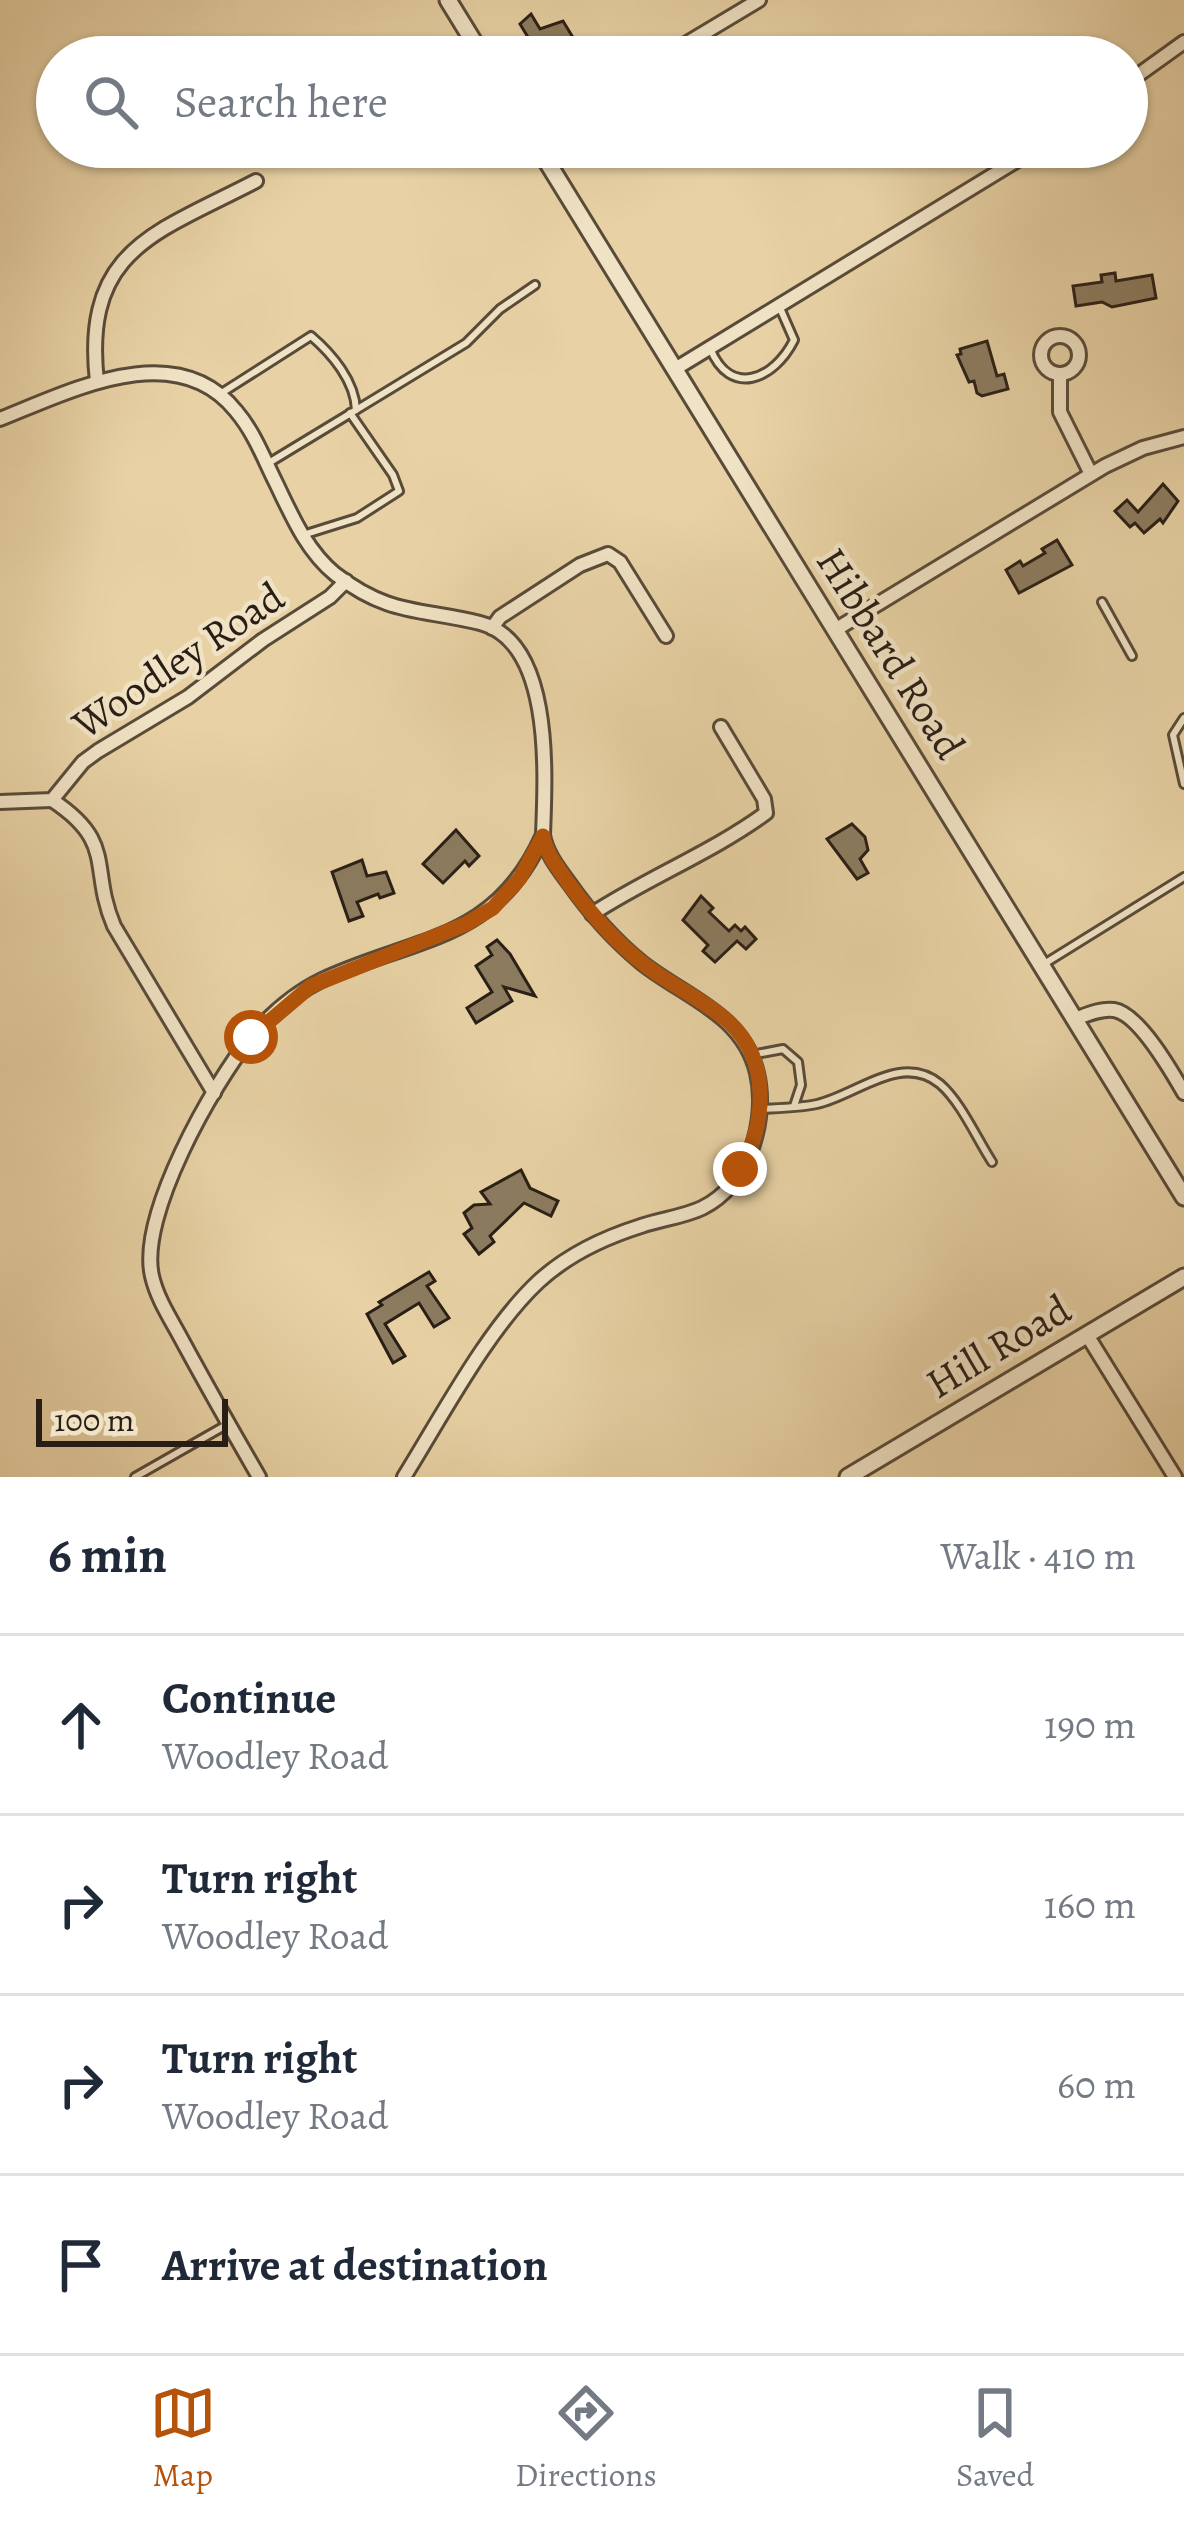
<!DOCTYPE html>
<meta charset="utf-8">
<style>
:root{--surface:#fff;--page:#f6f6f7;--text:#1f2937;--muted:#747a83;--line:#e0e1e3;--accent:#b45309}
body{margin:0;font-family:Alegreya,serif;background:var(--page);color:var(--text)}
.scale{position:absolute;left:36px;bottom:30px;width:192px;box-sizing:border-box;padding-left:12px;border:6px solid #291e15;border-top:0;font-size:33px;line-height:42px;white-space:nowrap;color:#291e15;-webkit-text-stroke:9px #f0e2c4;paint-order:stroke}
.stop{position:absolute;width:36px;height:36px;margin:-27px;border:9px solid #b45309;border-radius:50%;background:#fff}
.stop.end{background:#b45309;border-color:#fff;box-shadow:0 3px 12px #0008}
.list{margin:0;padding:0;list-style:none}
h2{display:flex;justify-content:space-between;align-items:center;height:156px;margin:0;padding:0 48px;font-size:51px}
h2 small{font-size:39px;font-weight:400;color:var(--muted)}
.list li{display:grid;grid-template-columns:78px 1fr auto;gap:36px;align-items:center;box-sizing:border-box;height:180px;padding:0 48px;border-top:3px solid var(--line)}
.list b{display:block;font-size:45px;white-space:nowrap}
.list p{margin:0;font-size:39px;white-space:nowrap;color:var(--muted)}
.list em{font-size:39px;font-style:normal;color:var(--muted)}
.icon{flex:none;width:66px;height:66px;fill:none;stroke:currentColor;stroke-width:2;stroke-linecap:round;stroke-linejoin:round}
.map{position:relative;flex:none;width:1184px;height:1477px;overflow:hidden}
.search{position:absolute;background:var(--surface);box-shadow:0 3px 9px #0004;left:36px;right:36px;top:36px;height:132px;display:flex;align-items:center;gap:30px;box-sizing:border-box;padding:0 42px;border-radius:66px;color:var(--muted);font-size:45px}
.sheet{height:876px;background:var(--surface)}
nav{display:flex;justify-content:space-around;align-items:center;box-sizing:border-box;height:168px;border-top:3px solid var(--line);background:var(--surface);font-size:33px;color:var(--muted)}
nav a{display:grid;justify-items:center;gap:6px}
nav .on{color:var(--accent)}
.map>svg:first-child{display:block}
</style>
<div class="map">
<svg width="1184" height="1477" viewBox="0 0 1184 1477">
<rect width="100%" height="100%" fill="#e8d2a5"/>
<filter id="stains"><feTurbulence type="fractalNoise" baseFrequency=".00167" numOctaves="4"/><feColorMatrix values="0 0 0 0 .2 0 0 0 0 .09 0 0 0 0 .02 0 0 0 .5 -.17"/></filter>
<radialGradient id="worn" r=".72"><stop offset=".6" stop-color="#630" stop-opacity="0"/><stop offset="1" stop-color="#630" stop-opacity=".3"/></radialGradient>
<g fill="#8c7c60" stroke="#291e15" stroke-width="3">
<polygon points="531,14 540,29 563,21 580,49 567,57 540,57 520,24"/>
<polygon points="1115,273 1116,281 1152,275 1156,298 1112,307 1102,302 1076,306 1073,286 1102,282 1101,275"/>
<polygon points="987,341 997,376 1004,374 1008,389 982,396 977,393 974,381 969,382 957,355 961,354 960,349"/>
<polygon points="1163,484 1178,501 1163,523 1160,519 1144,533 1135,523 1130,527 1115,511 1127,500 1138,512"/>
<polygon points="1057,540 1072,565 1019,593 1006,570 1020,561 1023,566 1045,553 1042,549"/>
<polygon points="852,824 865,837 868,850 860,859 868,873 857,879 827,839"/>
<polygon points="456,830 479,856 469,866 465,861 443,883 423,864"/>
<polygon points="362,860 367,876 386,872 394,893 380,898 378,894 357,902 363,916 349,921 332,872"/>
<polygon points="701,896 713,908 709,912 729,931 735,925 741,931 745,927 756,939 746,949 737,941 715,962 703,951 708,945 683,920"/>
<polygon points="497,940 510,954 535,996 504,987 512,1001 476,1023 467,1008 492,992 476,966 492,955 487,947"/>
<polygon points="521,1170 530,1188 558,1201 551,1216 524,1203 490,1236 494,1242 479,1254 464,1234 472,1228 464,1213 474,1205 490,1204 481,1192"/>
<polygon points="429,1272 435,1281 427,1286 449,1318 434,1327 419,1303 385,1324 405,1356 393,1363 367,1314 382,1305 379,1302"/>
</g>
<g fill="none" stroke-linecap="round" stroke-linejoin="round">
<defs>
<g id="service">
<path d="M710,348C730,398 774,380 794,340L780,308"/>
<path d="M220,394L311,336C332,354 355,381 356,410L267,464"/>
<polyline points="356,410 466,343 500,309 535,285"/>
<polyline points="306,534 357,518 399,491 393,475 350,413"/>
<polyline points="1102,602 1132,656"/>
<polyline points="1184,718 1173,735 1184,784"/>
<polyline points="1044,964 1184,877"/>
<polyline points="751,1055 783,1049 798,1062 801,1085 794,1106"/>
<path d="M760,1109C779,1108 798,1108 817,1104C857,1095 901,1052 940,1084C961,1102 977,1139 992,1162"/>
<polyline points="135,1477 228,1424"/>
</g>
<g id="minor">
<polyline points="664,57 759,0"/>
<polyline points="1127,83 1184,42"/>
<circle cx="1060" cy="355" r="19"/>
<polyline points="675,369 1039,147"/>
<polyline points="1060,374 1060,412 1091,474"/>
<path d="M97,382C82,249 156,233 256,181"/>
<path d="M0,419C71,391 176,336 236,411C254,432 264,459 276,483C292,516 306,550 335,574C390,616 419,608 480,623C554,642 545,777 543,835C546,853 558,868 569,883C590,913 614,940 642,963C685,997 743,1014 757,1073C768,1120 749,1185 702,1208C683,1217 661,1219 641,1226C603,1238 567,1255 538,1282C487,1330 442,1416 404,1477"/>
<polyline points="492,628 500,617 580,565 608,554 620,562 666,636"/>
<polyline points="835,630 1105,466 1143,448 1184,437"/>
<path d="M52,800C117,843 89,867 114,926L214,1093"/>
<polyline points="0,802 52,800 83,762 98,751 188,697 263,640 330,597 346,581"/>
<path d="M592,914C649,877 711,853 766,813L764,799L721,727"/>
<path d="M1075,1019C1086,1015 1101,1008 1114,1010C1139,1014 1172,1072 1184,1093"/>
<polyline points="1087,1335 1175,1477"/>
<path d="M259,1477C233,1432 208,1388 183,1342C172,1321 157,1299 152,1276C138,1216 213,1084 251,1037C270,1015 295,993 322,980C414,937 495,942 542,837"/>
</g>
<g id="tertiary">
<polyline points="448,0 483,57"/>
<polyline points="538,147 1184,1197"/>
<polyline points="848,1477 1184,1277"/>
</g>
</defs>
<use href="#service" stroke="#594b39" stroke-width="12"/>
<use href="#minor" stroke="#594b39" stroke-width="18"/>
<use href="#tertiary" stroke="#594b39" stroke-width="21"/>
<use href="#service" stroke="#f0e2c4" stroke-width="6"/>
<use href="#minor" stroke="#f0e2c4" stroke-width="12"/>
<use href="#tertiary" stroke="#f0e2c4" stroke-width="15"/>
</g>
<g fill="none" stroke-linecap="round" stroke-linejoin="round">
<path stroke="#b45309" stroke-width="15" d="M251,1037L311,986L466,924L493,908L520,878L543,836C546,854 559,869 569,884C591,914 615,942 645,965C672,986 705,1000 730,1023C771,1062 766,1124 740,1169"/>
</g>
<g text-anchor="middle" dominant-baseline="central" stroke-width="9" stroke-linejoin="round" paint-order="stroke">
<g font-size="42" fill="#291e15" stroke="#f0e2c4">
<text transform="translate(891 653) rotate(58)">Hibbard Road</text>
<text transform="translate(178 660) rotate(-34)">Woodley Road</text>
<text transform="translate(998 1346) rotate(-31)">Hill Road</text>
</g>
</g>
<rect width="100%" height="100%" filter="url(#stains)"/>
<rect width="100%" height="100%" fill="url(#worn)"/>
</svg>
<div class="scale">100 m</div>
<div class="stop" style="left:251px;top:1037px"></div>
<div class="stop end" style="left:740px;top:1169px"></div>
<div class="search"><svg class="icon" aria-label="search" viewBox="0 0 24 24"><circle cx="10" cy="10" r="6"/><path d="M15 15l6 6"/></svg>Search here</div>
</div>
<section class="sheet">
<h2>6 min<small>Walk · 410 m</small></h2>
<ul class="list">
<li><svg class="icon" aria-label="ahead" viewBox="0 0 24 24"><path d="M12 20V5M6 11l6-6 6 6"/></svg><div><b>Continue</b><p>Woodley Road</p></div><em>190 m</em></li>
<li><svg class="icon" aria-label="right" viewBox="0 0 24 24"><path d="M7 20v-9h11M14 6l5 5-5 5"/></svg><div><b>Turn right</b><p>Woodley Road</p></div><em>160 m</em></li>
<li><svg class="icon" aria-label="right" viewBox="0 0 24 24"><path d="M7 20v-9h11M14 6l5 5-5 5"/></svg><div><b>Turn right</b><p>Woodley Road</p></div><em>60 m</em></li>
<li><svg class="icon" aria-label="arrive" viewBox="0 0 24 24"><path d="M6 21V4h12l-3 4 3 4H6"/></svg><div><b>Arrive at destination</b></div></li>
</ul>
</section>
<nav>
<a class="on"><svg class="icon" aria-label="map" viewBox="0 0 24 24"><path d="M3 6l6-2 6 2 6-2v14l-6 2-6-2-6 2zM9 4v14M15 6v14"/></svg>Map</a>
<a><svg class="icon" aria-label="directions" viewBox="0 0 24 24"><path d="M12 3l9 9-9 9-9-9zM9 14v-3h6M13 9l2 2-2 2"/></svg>Directions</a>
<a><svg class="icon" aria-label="saved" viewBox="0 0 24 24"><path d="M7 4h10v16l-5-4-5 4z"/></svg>Saved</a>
</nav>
